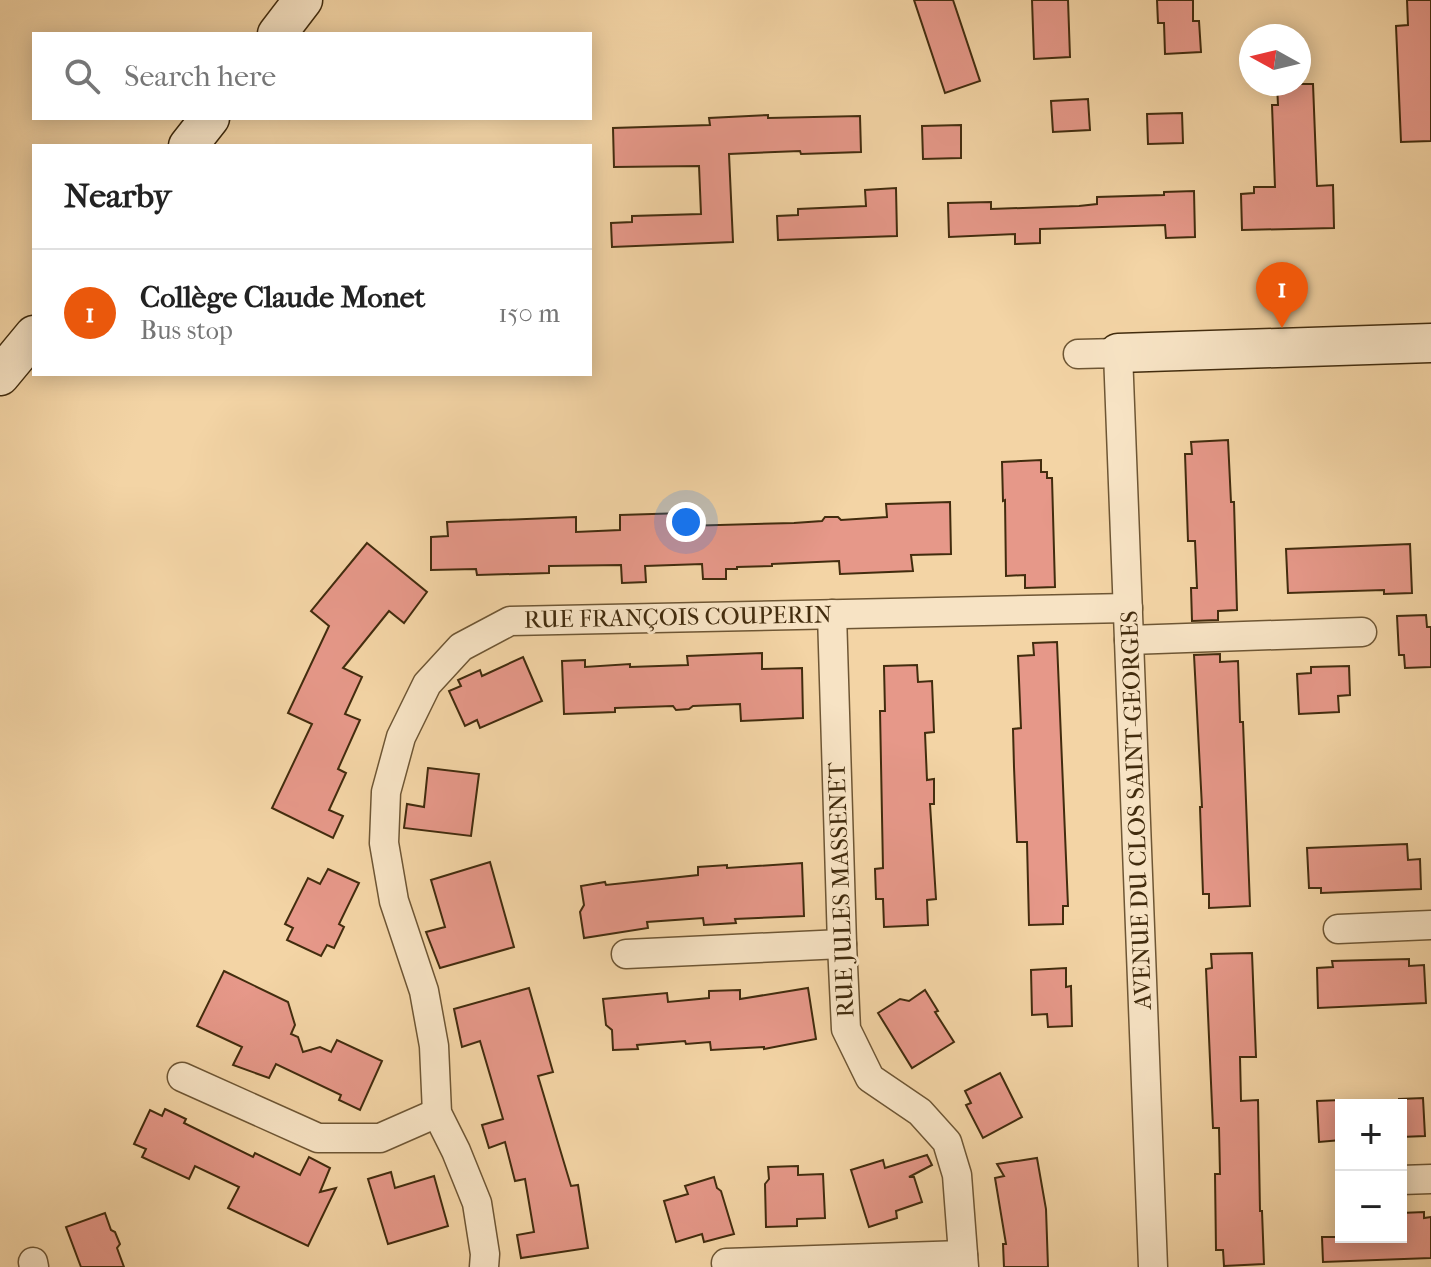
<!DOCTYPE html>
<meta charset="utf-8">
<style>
:root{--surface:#fff;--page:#f2f2f2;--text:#222;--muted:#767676;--line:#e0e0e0;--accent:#ea580c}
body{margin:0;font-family:"IM FELL French Canon",serif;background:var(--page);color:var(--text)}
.controls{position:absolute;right:24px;bottom:24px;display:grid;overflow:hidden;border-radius:0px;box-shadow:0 4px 20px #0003}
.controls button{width:72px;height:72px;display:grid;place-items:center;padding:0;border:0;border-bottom:2px solid var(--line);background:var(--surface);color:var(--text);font:40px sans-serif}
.compass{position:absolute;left:1239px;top:24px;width:72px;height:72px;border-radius:50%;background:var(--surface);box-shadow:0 4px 20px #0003;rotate:278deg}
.you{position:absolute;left:686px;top:522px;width:28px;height:28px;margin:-20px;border:6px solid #fff;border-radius:50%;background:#1a73e8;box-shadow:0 0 0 12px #1a73e833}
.badge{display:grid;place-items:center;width:52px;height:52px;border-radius:50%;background:var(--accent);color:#fff;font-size:26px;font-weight:700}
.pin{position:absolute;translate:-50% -66px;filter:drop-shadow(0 2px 4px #0008)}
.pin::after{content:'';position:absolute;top:42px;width:28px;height:24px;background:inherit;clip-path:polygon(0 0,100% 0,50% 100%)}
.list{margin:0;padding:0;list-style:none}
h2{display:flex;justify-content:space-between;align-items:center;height:104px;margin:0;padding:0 32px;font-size:34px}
h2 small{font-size:26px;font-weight:400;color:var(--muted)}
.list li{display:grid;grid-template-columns:52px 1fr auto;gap:24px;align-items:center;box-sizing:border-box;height:128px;padding:0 32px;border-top:2px solid var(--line)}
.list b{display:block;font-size:30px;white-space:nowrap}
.list p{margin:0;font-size:26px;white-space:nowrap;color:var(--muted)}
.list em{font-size:26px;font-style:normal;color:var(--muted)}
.icon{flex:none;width:44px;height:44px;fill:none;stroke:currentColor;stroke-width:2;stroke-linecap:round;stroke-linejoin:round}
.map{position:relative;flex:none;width:1431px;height:1267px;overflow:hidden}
.search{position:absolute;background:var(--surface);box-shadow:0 4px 20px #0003;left:32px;top:32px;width:560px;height:88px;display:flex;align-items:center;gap:20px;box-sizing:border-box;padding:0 28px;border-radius:0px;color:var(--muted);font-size:30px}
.panel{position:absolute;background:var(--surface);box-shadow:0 4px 20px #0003;left:32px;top:144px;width:560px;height:232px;border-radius:0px}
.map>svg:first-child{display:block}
</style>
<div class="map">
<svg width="1431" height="1267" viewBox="0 0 1431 1267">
<rect width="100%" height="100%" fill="#f3d4a5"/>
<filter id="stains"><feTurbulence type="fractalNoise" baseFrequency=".0025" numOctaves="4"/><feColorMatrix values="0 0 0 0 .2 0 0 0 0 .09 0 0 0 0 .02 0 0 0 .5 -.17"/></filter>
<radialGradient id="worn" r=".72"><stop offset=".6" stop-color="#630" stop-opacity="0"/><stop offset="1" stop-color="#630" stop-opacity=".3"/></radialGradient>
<g fill="#e69889" stroke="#422c0e" stroke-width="2">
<polygon points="914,0 953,0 980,81 945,93"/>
<polygon points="1032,0 1068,0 1070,57 1034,59"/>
<polygon points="1157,0 1193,0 1193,21 1199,21 1201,52 1165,54 1164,23 1158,23"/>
<polygon points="1407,0 1431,0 1431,141 1401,142 1396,26 1408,25"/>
<polygon points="1277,84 1313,84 1317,186 1333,185 1334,228 1242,230 1241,194 1254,193 1254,187 1275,187 1272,105 1278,105"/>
<polygon points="1088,99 1090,130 1053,132 1051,101"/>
<polygon points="1182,113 1183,143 1148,144 1147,114"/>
<polygon points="768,115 768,118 860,116 861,152 801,154 800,151 729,154 733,242 612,247 611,223 632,222 632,216 701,214 699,166 614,167 613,128 710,125 709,118"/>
<polygon points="961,125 961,158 923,159 922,126"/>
<polygon points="896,188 897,236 778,240 777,216 798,215 798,209 866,206 865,190"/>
<polygon points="1194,191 1195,237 1166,238 1165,225 1040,229 1040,243 1015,244 1015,234 949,237 948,203 991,202 991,209 1079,206 1097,204 1097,197 1164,195 1164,192"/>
<polygon points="1228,440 1231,502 1234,502 1237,610 1218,611 1218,620 1192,621 1191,588 1197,588 1195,541 1188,541 1185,454 1192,454 1191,442"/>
<polygon points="1041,460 1041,472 1047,472 1047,478 1052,478 1055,587 1025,588 1025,575 1006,576 1005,500 1003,501 1002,462"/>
<polygon points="950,502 951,554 911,555 913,571 840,574 839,561 772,564 772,566 737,567 737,569 726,569 726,579 703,579 702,564 645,566 646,582 622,583 621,565 549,566 549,573 477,575 476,569 431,570 431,537 448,536 447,522 576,517 576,532 620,530 620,515 684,513 684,526 794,523 822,521 825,517 838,517 841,520 887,517 886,504"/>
<polygon points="367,543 427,592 404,623 389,611 343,668 362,677 345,714 360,720 338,769 346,773 329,810 343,816 333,838 272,808 312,724 288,713 329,626 311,611"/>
<polygon points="1410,544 1412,593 1384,594 1384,590 1288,593 1286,549"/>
<polygon points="1426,615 1427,627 1431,627 1431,667 1405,668 1404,655 1399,655 1397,616"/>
<polygon points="1057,642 1068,906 1063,906 1063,924 1029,925 1027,842 1017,842 1014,767 1013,729 1021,728 1018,656 1034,655 1033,643"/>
<polygon points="762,653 762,669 802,668 803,718 741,721 740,704 693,706 689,709 676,710 673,706 615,708 615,712 564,714 562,661 585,660 585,667 630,664 630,667 688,665 687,656"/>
<polygon points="1220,654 1220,662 1238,661 1240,722 1243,722 1250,906 1209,908 1209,894 1203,894 1200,807 1202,807 1194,655"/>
<polygon points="523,657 542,701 480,728 477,720 465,726 449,691 461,686 458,680 480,670 482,676"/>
<polygon points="917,665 918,682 932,681 934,732 925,733 927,780 934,779 934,804 930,804 936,899 927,900 928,925 884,927 883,899 876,899 875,869 883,868 880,711 885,711 884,666"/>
<polygon points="1349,666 1350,695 1338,696 1339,712 1299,714 1297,674 1311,673 1311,667"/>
<polygon points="428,768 479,774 471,836 404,828 407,804 424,807"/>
<polygon points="1407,844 1408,860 1420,859 1421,889 1321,893 1321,888 1309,888 1307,848"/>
<polygon points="490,862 514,947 440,968 426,932 445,927 431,880"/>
<polygon points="802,863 804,916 735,919 736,923 704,925 703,918 647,922 648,928 584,938 580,912 584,905 581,886 605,882 606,885 698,875 698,867 727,865 727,868"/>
<polygon points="328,869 359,883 339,924 344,927 334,948 327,945 321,956 287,940 293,928 285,924 308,878 320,884"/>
<polygon points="1252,953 1256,1057 1240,1057 1241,1101 1258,1100 1260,1211 1262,1211 1264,1264 1224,1266 1223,1250 1216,1250 1215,1174 1220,1174 1219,1128 1213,1128 1206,969 1212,968 1211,954"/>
<polygon points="1409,959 1409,966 1424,965 1426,1003 1318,1008 1317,968 1333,967 1332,961"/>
<polygon points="1066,968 1066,987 1071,986 1072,1026 1048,1027 1047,1014 1032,1015 1031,970"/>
<polygon points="224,971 288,1002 295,1025 291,1034 298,1037 303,1052 320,1047 331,1052 337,1040 382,1061 360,1110 339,1100 341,1095 276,1064 269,1078 233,1065 242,1047 197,1026"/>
<polygon points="529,988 553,1072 538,1076 571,1186 578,1185 588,1248 521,1258 517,1235 534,1232 525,1179 515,1181 505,1142 489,1148 482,1125 503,1119 480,1041 462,1047 454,1009"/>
<polygon points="808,988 816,1039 764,1049 764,1047 711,1050 710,1042 686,1044 685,1041 637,1045 638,1049 613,1050 612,1030 606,1025 603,999 667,993 668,1002 709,998 709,991 740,990 740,999"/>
<polygon points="925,990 938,1011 935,1012 954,1042 912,1068 878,1013 900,999 909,1001"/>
<polygon points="1000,1073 1022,1117 983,1138 966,1105 971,1103 965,1091"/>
<polygon points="1423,1098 1425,1136 1401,1137 1401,1105 1399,1105 1399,1099"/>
<polygon points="1341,1100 1341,1140 1319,1142 1317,1101"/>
<polygon points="165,1109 186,1119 184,1123 253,1157 255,1153 300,1175 309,1157 330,1168 320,1192 336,1188 308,1246 228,1208 239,1187 195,1166 189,1179 142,1157 146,1149 134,1144 150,1110 162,1116"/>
<polygon points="927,1155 932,1165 909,1177 914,1177 922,1202 896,1211 897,1218 869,1227 851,1170 883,1160 885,1168"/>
<polygon points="1037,1158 1046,1209 1048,1267 1004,1267 1003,1244 1006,1244 995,1178 1004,1176 997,1164"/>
<polygon points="798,1166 798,1175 823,1174 825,1218 797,1219 797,1226 766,1227 765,1184 769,1179 768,1167"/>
<polygon points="391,1172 395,1188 434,1176 448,1226 388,1244 368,1179"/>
<polygon points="714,1177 717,1188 721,1191 734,1234 704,1242 702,1234 676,1242 664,1201 688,1194 685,1186"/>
<polygon points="1424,1212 1424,1218 1431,1217 1431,1258 1323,1262 1322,1237 1401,1237 1401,1213"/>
<polygon points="105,1213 111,1230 115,1232 120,1244 117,1248 124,1267 81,1267 66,1227"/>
</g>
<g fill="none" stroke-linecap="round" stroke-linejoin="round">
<defs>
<g id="street">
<polyline points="1078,354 1118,353 1153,1267"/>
<polyline points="832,614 842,944 846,1029 870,1078 920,1112 947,1142 957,1175 964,1267"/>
<polyline points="1129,640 1362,632"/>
<polyline points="1338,929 1431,925"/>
<polyline points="626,954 842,944"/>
<polyline points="182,1077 318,1138 380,1138 437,1113"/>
<polyline points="1401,1180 1431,1179"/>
<polyline points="33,1262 34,1267"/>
<polyline points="726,1263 963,1255"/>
<polyline points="484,1267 485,1254 477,1203 456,1151 437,1113 434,1046 424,991 394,901 384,843 386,792 401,737 427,684 461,647 510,621 1128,608"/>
</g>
<g id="secondary">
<polyline points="277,34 303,0"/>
<polyline points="188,146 210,118"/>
<polyline points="1118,353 1431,343"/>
<polyline points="0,376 34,335"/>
</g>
</defs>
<use href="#street" stroke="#6e5634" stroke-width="31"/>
<use href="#secondary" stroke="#422c0e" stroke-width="41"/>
<use href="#street" stroke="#f7e3c4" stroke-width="28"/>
<use href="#secondary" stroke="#f7e3c4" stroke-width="38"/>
</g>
<g text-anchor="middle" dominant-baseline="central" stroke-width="6" stroke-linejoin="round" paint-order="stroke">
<g font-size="24" fill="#422c0e" stroke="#f7e3c4">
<text transform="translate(678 617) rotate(-1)">RUE FRANÇOIS COUPERIN</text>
<text transform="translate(1136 810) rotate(-92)">AVENUE DU CLOS SAINT-GEORGES</text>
<text transform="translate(841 890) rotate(-92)">RUE JULES MASSENET</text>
</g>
</g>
<rect width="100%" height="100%" filter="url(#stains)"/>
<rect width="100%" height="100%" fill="url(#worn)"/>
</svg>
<div class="controls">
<button>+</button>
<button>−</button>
</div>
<svg class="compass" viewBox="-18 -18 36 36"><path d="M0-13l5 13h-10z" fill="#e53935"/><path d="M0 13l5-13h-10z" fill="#767676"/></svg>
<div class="you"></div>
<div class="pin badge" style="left:1282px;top:328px">1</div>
<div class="search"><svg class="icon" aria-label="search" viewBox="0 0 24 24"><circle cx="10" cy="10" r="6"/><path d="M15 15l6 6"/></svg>Search here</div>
<section class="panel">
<h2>Nearby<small></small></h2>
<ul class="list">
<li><span class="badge">1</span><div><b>Collège Claude Monet</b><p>Bus stop</p></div><em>150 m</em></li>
</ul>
</section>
</div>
